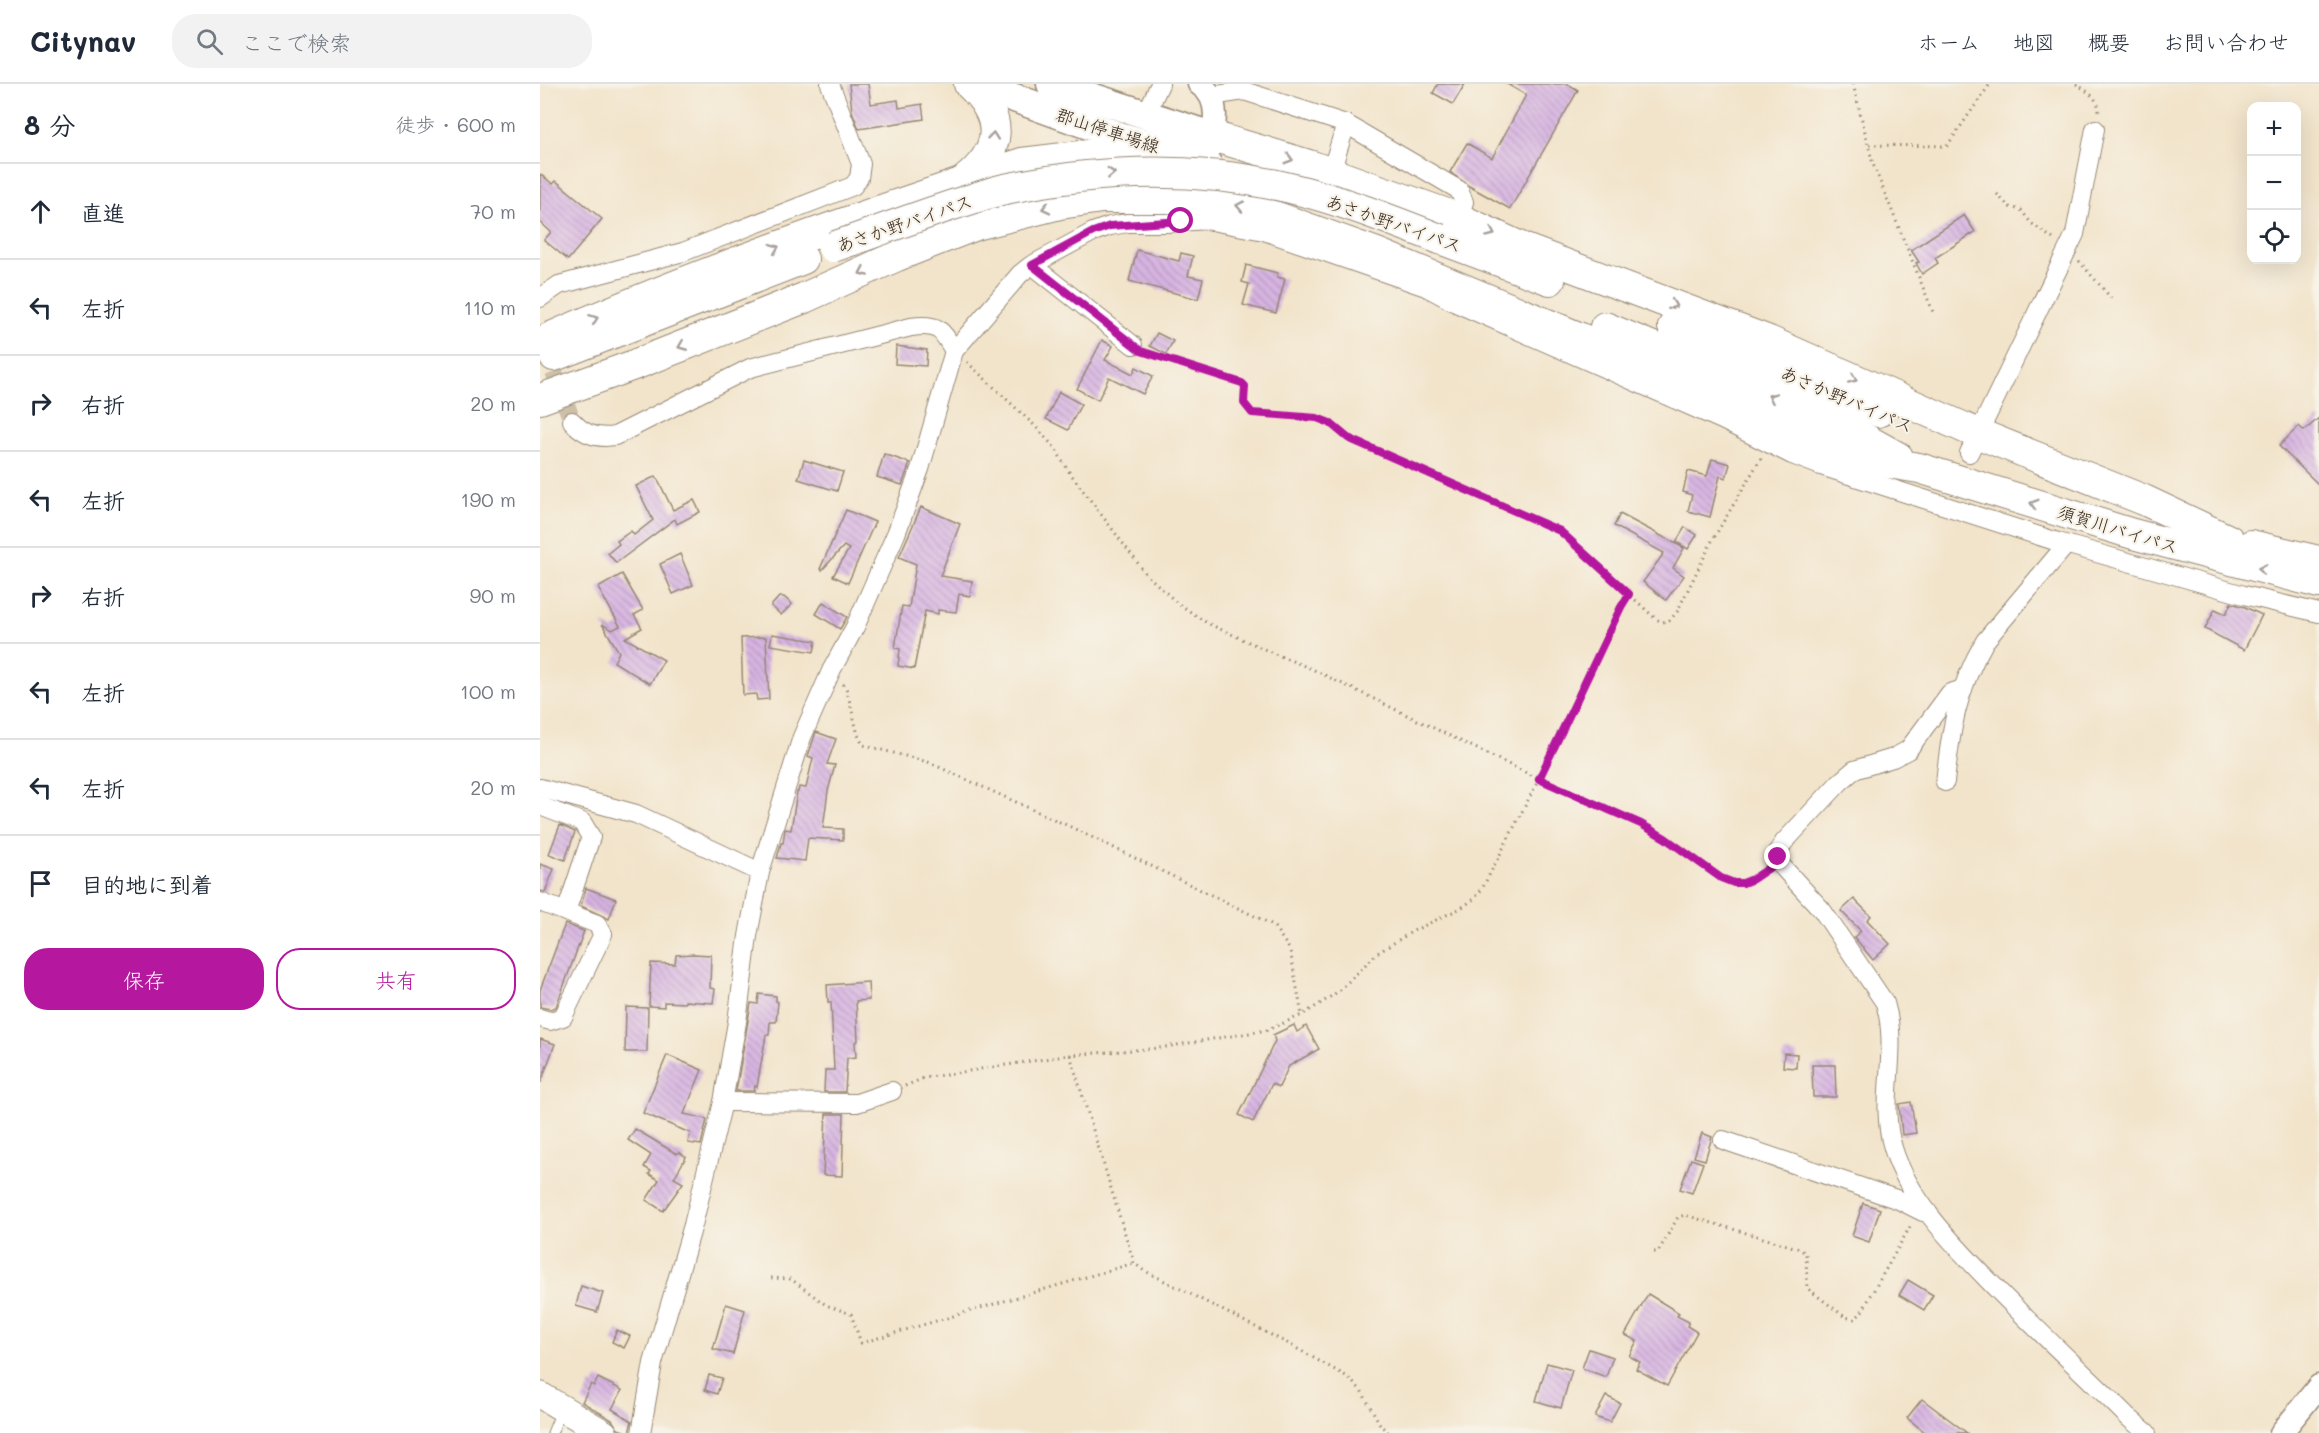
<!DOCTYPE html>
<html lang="ja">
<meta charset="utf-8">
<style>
:root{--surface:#fff;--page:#f2f2f3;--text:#1f2937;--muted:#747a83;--line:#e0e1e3;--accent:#b5179e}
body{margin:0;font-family:Mali,"Klee One",sans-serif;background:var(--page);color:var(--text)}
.controls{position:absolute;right:18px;top:18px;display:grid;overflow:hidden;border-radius:12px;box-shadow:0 6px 24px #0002}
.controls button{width:54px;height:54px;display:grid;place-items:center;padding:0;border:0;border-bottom:2px solid var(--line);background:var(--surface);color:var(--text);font:30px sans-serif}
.stop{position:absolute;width:18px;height:18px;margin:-14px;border:4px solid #b5179e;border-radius:50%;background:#fff}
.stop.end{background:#b5179e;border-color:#fff;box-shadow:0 2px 6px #0008}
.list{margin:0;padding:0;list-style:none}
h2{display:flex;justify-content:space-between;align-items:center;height:78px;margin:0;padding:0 24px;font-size:26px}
h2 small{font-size:20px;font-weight:400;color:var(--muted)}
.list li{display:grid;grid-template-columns:39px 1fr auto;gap:18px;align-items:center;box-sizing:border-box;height:96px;padding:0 24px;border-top:2px solid var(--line)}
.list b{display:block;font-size:22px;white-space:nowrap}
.list em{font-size:20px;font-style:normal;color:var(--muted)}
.actions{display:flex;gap:12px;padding:18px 24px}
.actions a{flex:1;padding:14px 0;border:2px solid var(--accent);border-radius:24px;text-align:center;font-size:21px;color:var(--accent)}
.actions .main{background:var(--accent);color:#fff}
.icon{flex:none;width:33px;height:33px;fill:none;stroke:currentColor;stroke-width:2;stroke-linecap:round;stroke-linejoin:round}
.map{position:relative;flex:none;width:1779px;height:1349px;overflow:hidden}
header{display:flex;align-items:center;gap:36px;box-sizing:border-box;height:84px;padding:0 30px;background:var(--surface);border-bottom:2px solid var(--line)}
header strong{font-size:28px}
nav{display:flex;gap:33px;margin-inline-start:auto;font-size:21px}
.search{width:420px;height:54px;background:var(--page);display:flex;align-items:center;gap:15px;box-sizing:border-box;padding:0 21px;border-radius:24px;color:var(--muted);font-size:22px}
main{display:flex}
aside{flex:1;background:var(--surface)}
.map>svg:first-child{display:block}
</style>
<header>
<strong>Citynav</strong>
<div class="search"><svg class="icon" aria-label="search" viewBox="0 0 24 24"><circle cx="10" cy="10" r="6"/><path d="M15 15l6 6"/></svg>ここで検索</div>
<nav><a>ホーム</a><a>地図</a><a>概要</a><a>お問い合わせ</a></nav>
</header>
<main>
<aside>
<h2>8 分<small>徒歩 · 600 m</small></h2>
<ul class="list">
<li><svg class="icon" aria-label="ahead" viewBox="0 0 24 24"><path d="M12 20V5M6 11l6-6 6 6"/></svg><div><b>直進</b></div><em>70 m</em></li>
<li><svg class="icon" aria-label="left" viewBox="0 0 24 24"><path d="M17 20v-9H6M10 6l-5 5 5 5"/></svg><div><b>左折</b></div><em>110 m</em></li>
<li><svg class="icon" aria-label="right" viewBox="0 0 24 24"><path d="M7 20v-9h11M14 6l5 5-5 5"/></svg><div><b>右折</b></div><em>20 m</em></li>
<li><svg class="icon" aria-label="left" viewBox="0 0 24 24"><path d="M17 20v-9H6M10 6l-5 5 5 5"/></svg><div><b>左折</b></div><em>190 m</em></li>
<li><svg class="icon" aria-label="right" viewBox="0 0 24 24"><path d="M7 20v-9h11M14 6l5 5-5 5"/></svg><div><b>右折</b></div><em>90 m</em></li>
<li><svg class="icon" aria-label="left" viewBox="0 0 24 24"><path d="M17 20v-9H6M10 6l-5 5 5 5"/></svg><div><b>左折</b></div><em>100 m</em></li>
<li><svg class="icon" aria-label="left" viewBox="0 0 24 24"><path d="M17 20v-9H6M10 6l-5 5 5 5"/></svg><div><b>左折</b></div><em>20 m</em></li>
<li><svg class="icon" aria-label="arrive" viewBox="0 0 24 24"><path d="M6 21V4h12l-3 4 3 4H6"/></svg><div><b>目的地に到着</b></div></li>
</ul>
<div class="actions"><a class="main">保存</a><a>共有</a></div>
</aside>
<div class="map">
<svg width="1779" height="1349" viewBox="0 0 1779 1349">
<defs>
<pattern id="building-back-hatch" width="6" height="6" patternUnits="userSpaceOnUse" patternTransform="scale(1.5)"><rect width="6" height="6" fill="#d8b5e3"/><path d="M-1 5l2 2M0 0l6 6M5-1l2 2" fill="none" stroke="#b093b7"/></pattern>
</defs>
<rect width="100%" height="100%" fill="#f7f3e8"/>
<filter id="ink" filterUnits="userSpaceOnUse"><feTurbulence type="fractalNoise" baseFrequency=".0167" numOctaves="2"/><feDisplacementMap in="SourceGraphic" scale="12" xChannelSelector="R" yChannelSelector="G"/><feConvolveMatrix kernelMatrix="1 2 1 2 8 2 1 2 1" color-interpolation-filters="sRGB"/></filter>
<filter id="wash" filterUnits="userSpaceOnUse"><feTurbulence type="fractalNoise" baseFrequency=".008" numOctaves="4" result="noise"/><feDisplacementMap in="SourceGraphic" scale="24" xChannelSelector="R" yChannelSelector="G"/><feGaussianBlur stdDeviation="1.35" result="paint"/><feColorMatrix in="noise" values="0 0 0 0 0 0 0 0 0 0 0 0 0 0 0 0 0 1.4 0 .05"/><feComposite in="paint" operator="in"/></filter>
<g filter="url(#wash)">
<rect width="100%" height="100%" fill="#f2e4cb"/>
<g id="blocks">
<g fill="url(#building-back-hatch)">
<polygon points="309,0 328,0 331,20 358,16 359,24 382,20 384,35 319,45 312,27"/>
<polygon points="898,0 925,0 913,20 893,9"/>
<polygon points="967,0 1028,0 1038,6 970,125 929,102 910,88 927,59 952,74 986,11"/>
<polygon points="0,90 13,100 16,97 62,135 28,176 4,156 11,148 0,138"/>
<polygon points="1424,131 1435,148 1395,174 1398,179 1382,190 1376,179 1379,178 1371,166"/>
<polygon points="597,166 639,177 641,169 653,172 648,192 663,195 658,215 589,197"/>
<polygon points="706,181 738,189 737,193 745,195 736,229 703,221 709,200 702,198"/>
<polygon points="617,249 633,257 626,270 610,262"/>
<polygon points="562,256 573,262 565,276 593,290 596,283 613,292 603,310 569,293 558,316 537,305"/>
<polygon points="356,262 387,266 386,282 355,280"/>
<polygon points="519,308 541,320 528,346 506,335"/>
<polygon points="1779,334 1779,401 1739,362 1759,342 1764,347"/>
<polygon points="344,370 370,379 362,401 337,393"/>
<polygon points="1172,375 1190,380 1186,394 1180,392 1170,433 1148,427 1152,411 1143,408 1148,387 1167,392"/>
<polygon points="264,376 303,388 297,407 258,395"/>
<polygon points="116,392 133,426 154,416 160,428 137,440 135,435 76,479 68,469 79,460 77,457 91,447 94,451 113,436 96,402"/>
<polygon points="381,423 420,440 400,492 432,497 430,512 419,510 416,528 398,526 398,530 385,527 374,585 358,582 360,565 355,564 362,522 369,523 376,480 359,473"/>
<polygon points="306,426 335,438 308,499 293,492 309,465 304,462 282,486 280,485"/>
<polygon points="1080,430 1144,464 1133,484 1144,492 1126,516 1103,498 1124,469 1074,442"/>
<polygon points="1145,443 1157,451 1148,465 1136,458"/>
<polygon points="140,470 153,501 133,510 120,480"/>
<polygon points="82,490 103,526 94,531 102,544 85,554 124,576 110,600 74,578 79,568 62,540 72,546 80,542 58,504"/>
<polygon points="239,513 244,513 252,520 241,531 231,522"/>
<polygon points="283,518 307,533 300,545 276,530"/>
<polygon points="1691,519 1705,523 1722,531 1704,566 1665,545 1675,525 1686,530"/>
<polygon points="232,550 276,557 274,568 230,561"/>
<polygon points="226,553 229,615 217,616 216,610 203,611 201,554"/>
<polygon points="276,648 296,655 287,680 295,681 288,707 283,744 303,745 303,756 268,754 265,777 237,774 241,759 243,759 245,745 251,746 257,708 258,708 259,703 266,704 273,674 268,672"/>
<polygon points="20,741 35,748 25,776 9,770"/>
<polygon points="0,780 14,785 5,808 0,807"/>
<polygon points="46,804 76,815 69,835 41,822"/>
<polygon points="1314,815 1331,832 1327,836 1350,860 1333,876 1314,853 1321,847 1301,827"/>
<polygon points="25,840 44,847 16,923 10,925 0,923 0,906"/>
<polygon points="154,870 171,871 170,904 175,905 173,919 145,917 145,919 124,918 124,923 109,922 111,879 135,880 136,871"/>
<polygon points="328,898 329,916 316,917 318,957 315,958 316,973 307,974 305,1008 284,1008 285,986 294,986 291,918 288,918 287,901"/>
<polygon points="219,910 236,912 236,917 238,918 236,938 230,938 229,951 226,951 217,1003 215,1002 214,1007 196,1007 211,919 218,920"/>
<polygon points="86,923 108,924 107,968 85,968"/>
<polygon points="754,941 757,948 766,942 779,965 749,982 739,1003 732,1000 713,1038 699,1031 735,957 733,951"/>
<polygon points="0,955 15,960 1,998 0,998"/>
<polygon points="1244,969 1257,970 1256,984 1243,983"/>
<polygon points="127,971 162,986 144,1030 167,1035 161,1061 148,1059 150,1049 103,1029"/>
<polygon points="1272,981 1295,981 1296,1013 1273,1013"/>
<polygon points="1371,1018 1376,1049 1362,1051 1359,1020"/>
<polygon points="286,1030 304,1030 302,1092 283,1091"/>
<polygon points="95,1045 137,1070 139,1068 146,1073 134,1094 143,1099 123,1127 106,1116 119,1096 109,1090 111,1087 104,1083 111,1071 88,1056"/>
<polygon points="1162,1049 1172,1053 1165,1076 1154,1073"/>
<polygon points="1151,1075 1163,1079 1152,1109 1140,1105"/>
<polygon points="1323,1119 1340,1125 1329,1158 1312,1152"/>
<polygon points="1368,1196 1393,1211 1384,1226 1359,1211"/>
<polygon points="41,1202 63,1209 57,1228 36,1222"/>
<polygon points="1108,1210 1139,1229 1137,1232 1149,1238 1147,1242 1157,1248 1127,1302 1096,1285 1100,1278 1089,1272 1097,1257 1085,1251"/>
<polygon points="186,1220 205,1226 193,1270 173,1265"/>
<polygon points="77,1246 90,1252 84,1264 72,1258"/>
<polygon points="1049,1265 1073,1273 1066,1293 1042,1284"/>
<polygon points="1007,1279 1032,1286 1021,1324 996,1317"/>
<polygon points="169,1291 182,1294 177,1310 165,1306"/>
<polygon points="58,1294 82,1306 72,1325 92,1337 89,1349 78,1345 72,1336 42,1318 51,1300 54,1302"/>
<polygon points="1066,1312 1080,1319 1070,1338 1055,1333"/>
<polygon points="1382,1315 1427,1349 1386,1349 1367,1334"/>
</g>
</g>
</g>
<g filter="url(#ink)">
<use href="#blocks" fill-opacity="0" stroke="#968774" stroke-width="1.5"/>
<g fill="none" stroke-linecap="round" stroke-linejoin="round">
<polyline stroke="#cdbfa8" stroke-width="18" stroke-dasharray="18 9" stroke-linecap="butt" points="5,263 32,337"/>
<defs>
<polyline id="service" points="12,1349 21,1327"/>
<g id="minor">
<polyline points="671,12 704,7 806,40 919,106 924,118 918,134"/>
<polyline points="606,30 620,0"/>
<polyline points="791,88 806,40"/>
<polyline points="492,181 593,261"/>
<polyline points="0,214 19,201 143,168 313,102 319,94 321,80 290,0"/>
<path d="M32,337C43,350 58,355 75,352L210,284L371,243C399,239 402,246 414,267"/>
<polyline points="1429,369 1535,150 1555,45"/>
<path d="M1423,605L1410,609L1368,666L1353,674L1314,686L1300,698L1244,758L1239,767L1238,778L1282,826L1345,919C1360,967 1338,1016 1353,1064C1368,1114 1412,1159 1448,1196C1493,1243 1542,1287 1588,1333L1607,1349"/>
<path d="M1405,698C1411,644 1417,605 1445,557L1526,461"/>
<polyline points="0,704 96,730 220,788"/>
<polyline points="0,722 42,738 51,753 26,828"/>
<polyline points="0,818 57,840 63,850 23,933 10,937 0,934"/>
<polyline points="183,1018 317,1019 352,1007"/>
<polyline points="1183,1056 1359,1116 1383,1128 1387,1127"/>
<polyline points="101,1349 113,1279 153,1141 183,1018 197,938 208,852 220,788 262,653 292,585 315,543 356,450 380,385 414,267 480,190 490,182 553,148 570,142 588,139 628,139 666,136 724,147 886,203 916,219 1182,336 1252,371 1281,382 1518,458 1704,511 1779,529"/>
</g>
<g id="tertiary">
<path d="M659,0C682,14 675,44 669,66"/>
<polyline points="1741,1349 1779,1302"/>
</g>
<polyline id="secondary" points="0,1311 64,1349"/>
<g id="primary">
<polyline points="436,0 579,52 666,77"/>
<polyline points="511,0 672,52"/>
</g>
<g id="trunk">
<path d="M424,97C463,66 465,34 429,0"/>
<polyline points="900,155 1010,196"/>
<polyline points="1065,243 1304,343 1358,373"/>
<polyline points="1133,243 1338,328"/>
<path d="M0,258C149,192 303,138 457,87L482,79L557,70L589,68L622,71L672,52L769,81L918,134L985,165L1229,257L1434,348L1604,416L1689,456"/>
<polyline points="14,272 263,175"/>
<polyline points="0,315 94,281 264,214 357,172 436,141 520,120 562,114 631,114 657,117 715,125 837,169 1067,265 1151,305 1305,372 1379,384 1593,450 1779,499"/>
<polyline points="1711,461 1779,477"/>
</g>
</defs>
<use href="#service" stroke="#968774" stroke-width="11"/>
<use href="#minor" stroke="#968774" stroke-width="20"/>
<use href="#tertiary" stroke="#968774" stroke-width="25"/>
<use href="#secondary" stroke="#968774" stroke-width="28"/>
<use href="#primary" stroke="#968774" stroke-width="31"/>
<use href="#trunk" stroke="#968774" stroke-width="32"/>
<g stroke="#968774" stroke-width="3" stroke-dasharray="1.5 4.5" stroke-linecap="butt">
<polyline points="1313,0 1333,80 1393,228"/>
<path d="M1536,0C1547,7 1560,15 1559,29"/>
<polyline points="1329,61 1407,62 1450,0"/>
<polyline points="1457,110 1469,123 1481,126 1491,139 1516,157"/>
<polyline points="1539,177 1571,214"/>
<polyline points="607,269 698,296 705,302 704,319 712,329 777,334 790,339 808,354 1020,447 1116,535 1122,538 1129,537 1137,528 1172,457 1221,374"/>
<polyline points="427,278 495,342 515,364 527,385 606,490 636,518 667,539 735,570 772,585 999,695 1101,740 1125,754 1181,794 1194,799 1203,799 1226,788"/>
<polyline points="303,600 306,603 318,651 323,661 388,678 533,744 733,841 750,866 762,931"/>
<polyline points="530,971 594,1179 603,1186 747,1259 806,1292 821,1306 841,1342 849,1349"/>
<polyline points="365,1002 384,994 530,971 619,964 727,946 762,931 783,918 800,906 836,870 873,847 921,824 934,815 942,805 999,695 1081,523 1089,510"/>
<polyline points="1114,1168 1118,1168 1138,1133 1145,1131 1257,1164 1266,1169 1267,1204 1305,1233 1315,1235 1321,1229 1371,1141"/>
<polyline points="231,1194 251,1195 286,1221 311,1230 321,1259 594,1179"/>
</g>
<use href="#service" stroke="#fff" stroke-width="9"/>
<use href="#minor" stroke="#fff" stroke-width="18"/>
<use href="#tertiary" stroke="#fff" stroke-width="22"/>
<use href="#secondary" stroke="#fff" stroke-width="26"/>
<use href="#primary" stroke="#fff" stroke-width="28"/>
<use href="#trunk" stroke="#fff" stroke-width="30"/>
<defs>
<path id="trunk-bridge" d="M293,163C336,148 378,132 422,118C436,114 451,108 465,105C559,85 656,82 750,104C801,116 851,136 900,155"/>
</defs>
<use href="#trunk-bridge" stroke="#968774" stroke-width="32" stroke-linecap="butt"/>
<use href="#trunk-bridge" stroke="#fff" stroke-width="30"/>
</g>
<defs><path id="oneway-chevron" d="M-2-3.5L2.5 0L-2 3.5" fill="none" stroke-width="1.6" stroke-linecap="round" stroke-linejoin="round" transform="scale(1.5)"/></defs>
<g stroke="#a79f9a">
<use href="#oneway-chevron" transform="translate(453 52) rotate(-84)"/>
<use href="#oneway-chevron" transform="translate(749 75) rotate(16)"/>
<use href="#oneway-chevron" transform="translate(571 89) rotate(-3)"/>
<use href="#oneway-chevron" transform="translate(700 122) rotate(-169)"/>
<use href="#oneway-chevron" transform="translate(506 124) rotate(167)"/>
<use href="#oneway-chevron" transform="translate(951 149) rotate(24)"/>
<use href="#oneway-chevron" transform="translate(235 164) rotate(-21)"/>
<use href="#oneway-chevron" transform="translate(323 188) rotate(155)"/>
<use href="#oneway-chevron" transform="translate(1133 221) rotate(21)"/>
<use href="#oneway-chevron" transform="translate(54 235) rotate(-21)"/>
<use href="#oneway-chevron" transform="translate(142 262) rotate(158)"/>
<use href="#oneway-chevron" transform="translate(1313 295) rotate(24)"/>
<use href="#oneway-chevron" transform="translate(1232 313) rotate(-157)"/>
<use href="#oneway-chevron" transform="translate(1494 420) rotate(-163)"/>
<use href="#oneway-chevron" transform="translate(1722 485) rotate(-166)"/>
</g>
</g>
<g fill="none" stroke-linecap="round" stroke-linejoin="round" filter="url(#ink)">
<polyline stroke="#b5179e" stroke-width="8" points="641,137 570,142 553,148 492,181 601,267 702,299 705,302 704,319 712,329 777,334 790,339 808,354 1020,447 1089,510 1081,523 999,695 1101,740 1125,754 1181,794 1194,799 1203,799 1213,795 1238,778 1238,773"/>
</g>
<g text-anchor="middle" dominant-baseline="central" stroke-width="4.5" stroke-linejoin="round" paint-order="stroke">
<g font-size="18" fill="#3b2a1e" stroke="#f7f3e8">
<text transform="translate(568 46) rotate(18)">郡山停車場線</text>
<text transform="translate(364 139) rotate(-19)">あさか野バイパス</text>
<text transform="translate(854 139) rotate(19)">あさか野バイパス</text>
<text transform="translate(1307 315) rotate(23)">あさか野バイパス</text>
<text transform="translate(1578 445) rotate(17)">須賀川バイパス</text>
</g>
</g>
</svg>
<div class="controls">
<button>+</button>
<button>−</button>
<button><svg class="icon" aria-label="locate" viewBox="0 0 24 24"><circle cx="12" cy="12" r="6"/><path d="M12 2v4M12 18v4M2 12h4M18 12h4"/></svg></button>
</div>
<div class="stop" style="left:641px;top:137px"></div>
<div class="stop end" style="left:1238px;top:773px"></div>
</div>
</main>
